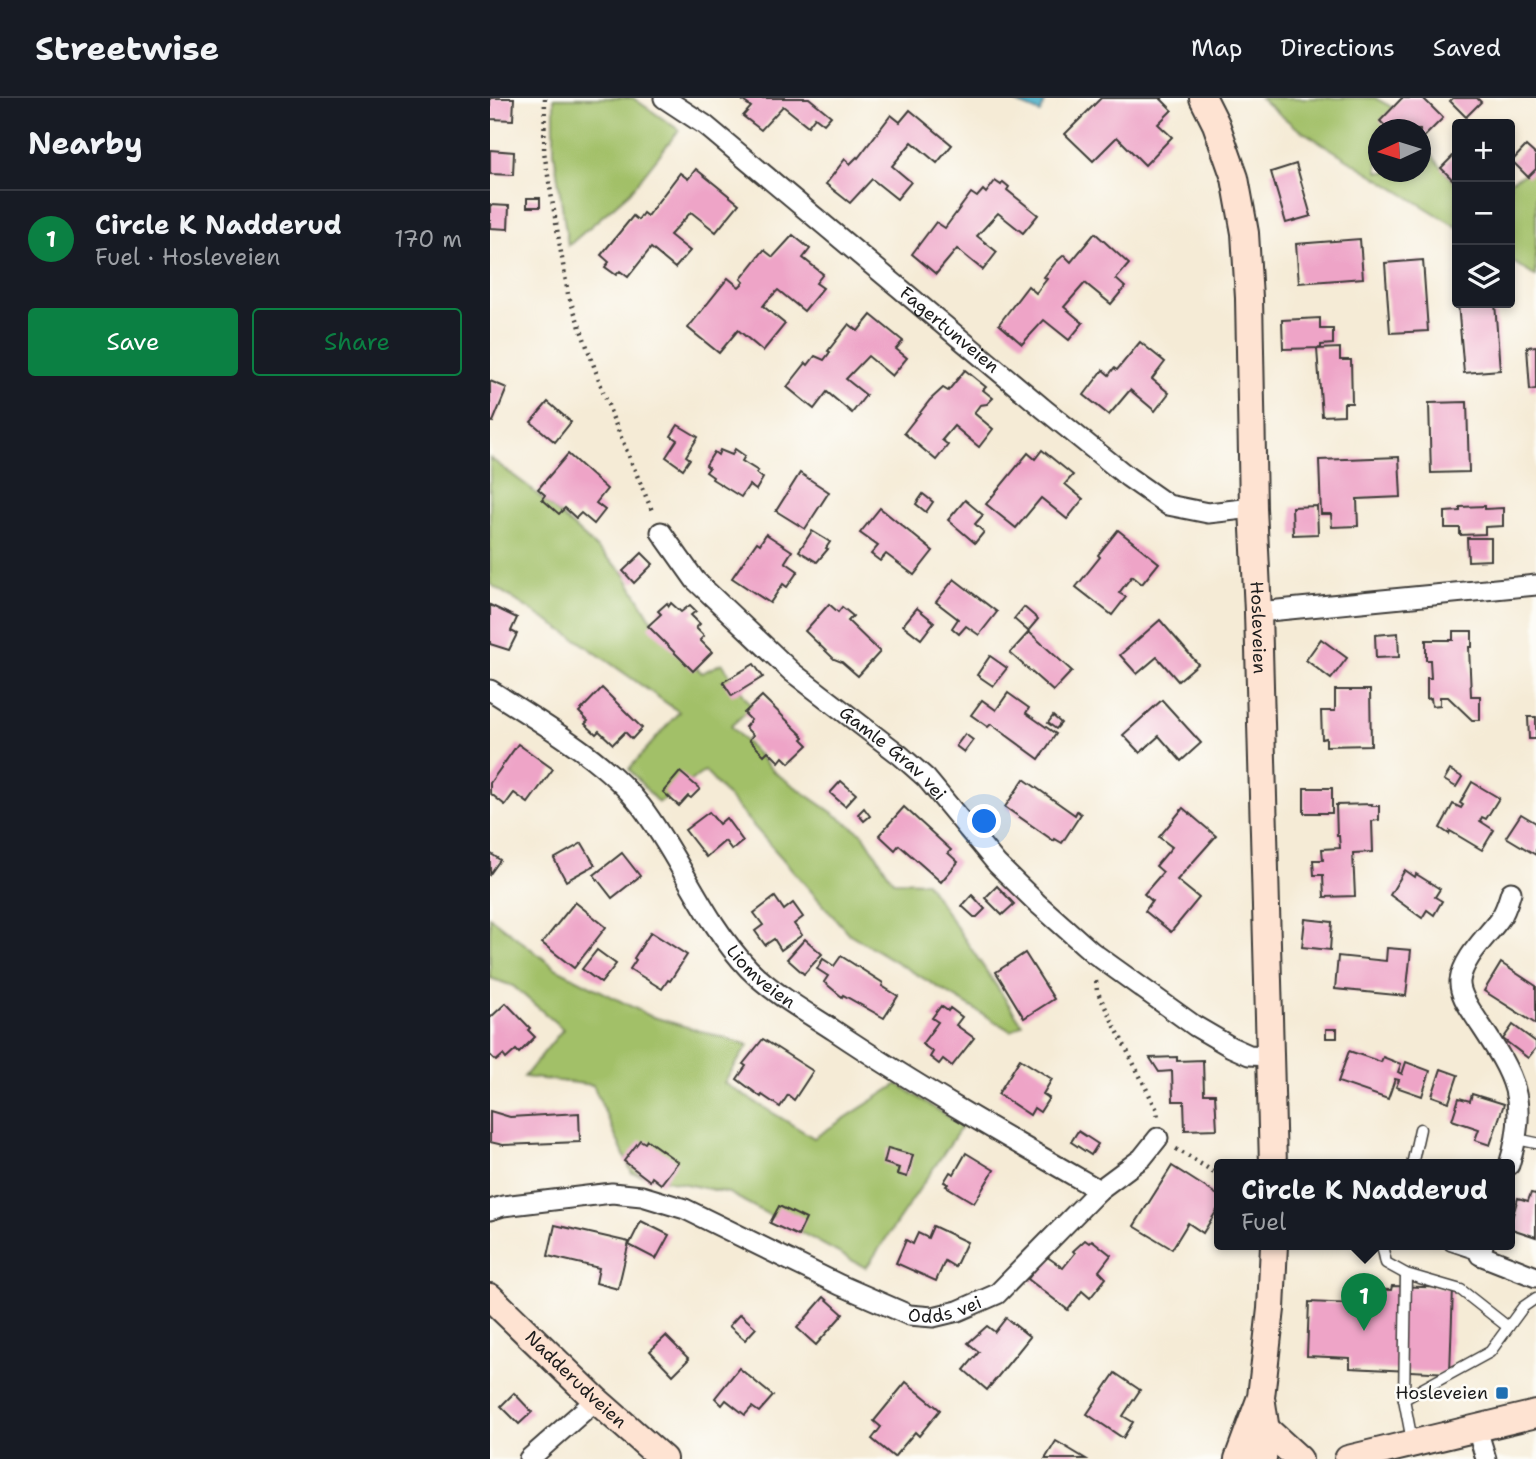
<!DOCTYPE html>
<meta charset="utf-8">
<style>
:root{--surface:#171b24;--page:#20242c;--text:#f1f3f6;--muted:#9ea1a6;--line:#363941;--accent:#0b8043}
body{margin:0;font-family:"Shantell Sans",sans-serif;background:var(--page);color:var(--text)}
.controls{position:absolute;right:21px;top:21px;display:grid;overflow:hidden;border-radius:7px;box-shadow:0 4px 10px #0003}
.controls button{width:63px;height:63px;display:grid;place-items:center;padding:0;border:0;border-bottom:2px solid var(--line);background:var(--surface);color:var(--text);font:35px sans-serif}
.compass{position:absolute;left:878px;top:21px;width:63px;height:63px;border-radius:50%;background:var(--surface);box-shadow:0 4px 10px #0003;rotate:266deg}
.you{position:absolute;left:495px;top:724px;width:24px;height:24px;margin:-18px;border:5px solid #fff;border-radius:50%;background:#1a73e8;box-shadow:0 0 0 10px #1a73e833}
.badge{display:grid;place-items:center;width:46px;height:46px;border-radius:50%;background:var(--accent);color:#fff;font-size:23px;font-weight:700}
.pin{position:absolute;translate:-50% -58px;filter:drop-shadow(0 2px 4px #0008)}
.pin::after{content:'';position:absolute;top:37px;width:24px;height:21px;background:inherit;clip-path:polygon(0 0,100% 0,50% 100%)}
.popup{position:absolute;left:724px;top:1061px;width:301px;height:91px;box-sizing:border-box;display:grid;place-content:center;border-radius:7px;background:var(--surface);filter:drop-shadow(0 2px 5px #0005);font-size:23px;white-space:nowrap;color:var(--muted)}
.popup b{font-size:26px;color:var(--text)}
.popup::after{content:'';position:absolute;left:50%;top:100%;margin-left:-14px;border:14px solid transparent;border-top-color:var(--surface)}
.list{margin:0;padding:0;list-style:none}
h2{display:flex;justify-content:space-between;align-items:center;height:91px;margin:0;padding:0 28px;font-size:30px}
h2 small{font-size:23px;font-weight:400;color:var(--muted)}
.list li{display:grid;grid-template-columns:46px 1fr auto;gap:21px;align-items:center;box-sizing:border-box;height:98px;padding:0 28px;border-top:2px solid var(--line)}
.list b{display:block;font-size:26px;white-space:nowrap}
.list p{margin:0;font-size:23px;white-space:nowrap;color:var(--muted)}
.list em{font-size:23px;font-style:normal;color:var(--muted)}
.actions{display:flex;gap:14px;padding:21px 28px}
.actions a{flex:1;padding:16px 0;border:2px solid var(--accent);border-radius:7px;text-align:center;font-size:24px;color:var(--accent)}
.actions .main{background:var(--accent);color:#fff}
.icon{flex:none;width:38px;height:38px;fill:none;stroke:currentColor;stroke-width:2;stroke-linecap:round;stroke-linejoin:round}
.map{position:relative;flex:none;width:1046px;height:1361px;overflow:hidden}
header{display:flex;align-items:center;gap:42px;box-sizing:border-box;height:98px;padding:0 35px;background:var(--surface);border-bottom:2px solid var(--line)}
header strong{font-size:33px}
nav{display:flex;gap:38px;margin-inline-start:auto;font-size:24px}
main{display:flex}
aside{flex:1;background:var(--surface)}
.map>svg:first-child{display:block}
</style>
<header>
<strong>Streetwise</strong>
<nav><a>Map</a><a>Directions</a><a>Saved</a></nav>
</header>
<main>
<aside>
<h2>Nearby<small></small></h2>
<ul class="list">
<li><span class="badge">1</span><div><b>Circle K Nadderud</b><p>Fuel · Hosleveien</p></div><em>170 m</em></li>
</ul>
<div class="actions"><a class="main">Save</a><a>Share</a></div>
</aside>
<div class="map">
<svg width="1046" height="1361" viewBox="0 0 1046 1361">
<rect width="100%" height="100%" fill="#fdfcf7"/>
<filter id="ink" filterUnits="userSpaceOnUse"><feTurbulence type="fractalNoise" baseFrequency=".0143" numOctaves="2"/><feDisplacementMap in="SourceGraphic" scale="14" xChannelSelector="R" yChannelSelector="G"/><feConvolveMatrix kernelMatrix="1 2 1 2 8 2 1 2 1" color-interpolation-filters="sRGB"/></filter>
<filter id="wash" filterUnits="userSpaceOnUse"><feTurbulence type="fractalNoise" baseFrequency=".00686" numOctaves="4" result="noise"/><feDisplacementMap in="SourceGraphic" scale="28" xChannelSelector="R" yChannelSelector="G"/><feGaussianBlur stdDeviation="1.57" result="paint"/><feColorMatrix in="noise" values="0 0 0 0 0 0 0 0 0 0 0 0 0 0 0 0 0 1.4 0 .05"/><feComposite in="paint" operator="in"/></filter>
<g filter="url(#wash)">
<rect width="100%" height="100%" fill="#f5ebd6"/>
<g fill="#a2c068" stroke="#5f6e42" stroke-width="2">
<polygon points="64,0 143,0 189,32 140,94 78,148 64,54"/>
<polygon points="770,0 885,0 900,8 920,31 888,32 888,74 930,74 931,44 967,88 967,129 804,28"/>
<polygon points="1046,70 1046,179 1020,162 1020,83"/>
<polygon points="0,360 39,389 133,474 164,526 212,575 232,565 262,609 241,628 284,674 373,736 403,783 436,784 532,926 521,933 358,835 215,673 168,705 139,671 189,614 89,543 0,486"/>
<polygon points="0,819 67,871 160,918 258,947 234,985 324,1040 408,986 472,1028 376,1170 239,1095 142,1075 103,987 34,979 73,931 23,888 0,880"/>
</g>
<polygon fill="#47aec7" stroke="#326572" stroke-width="2" points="523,0 557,0 550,15 522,3"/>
<g id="blocks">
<g fill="#eea4c7">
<polygon points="0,0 24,0 23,22 0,21"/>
<polygon points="256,0 319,0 341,18 334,26 325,19 318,28 293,8 271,32 253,18 261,9 253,3"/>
<polygon points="611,0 673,0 671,1 682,12 668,26 682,39 655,67 627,39 603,63 575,36"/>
<polygon points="912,0 933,0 953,20 930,43 930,32 899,32 890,23"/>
<polygon points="963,0 987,0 991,4 976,19 960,3"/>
<polygon points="420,12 462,47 447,65 422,44 402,68 421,84 407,101 382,81 360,105 336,86 355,61 360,66 367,59 368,60 401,17 410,24"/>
<polygon points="1036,48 1046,57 1046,71 1038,79 1022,63"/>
<polygon points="0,52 24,54 23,77 0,76"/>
<polygon points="967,54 967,86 951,70"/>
<polygon points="806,66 821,118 796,125 781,74"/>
<polygon points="206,71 249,106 226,134 201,114 180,137 200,153 185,170 161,150 138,179 130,173 126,177 115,169 119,164 111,157 143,118 148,122 153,115 157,118 190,75 198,81"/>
<polygon points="505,83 511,87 513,84 519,89 517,92 548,117 533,135 508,115 487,138 507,154 493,172 467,151 446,176 422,156 446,124 455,130 481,95 487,99 493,92 496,95"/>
<rect x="37" y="100" width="13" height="9"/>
<polygon points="0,107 19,108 18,131 0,130"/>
<polygon points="605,135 639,166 626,181 635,189 621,206 595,185 574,209 593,225 579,242 554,222 532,246 509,226 538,188 546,195 557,181 554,179 566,164 574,157 581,164"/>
<polygon points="303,137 320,151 313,160 333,176 326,185 333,190 314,213 288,192 277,203 273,208 295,226 273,253 248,232 229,255 198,230 238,180 249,189 254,184 251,181 274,152 283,159"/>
<polygon points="870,141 873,180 809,185 806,146"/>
<polygon points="933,162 938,233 900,235 895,165"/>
<polygon points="968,205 1005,205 1010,272 974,275"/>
<polygon points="381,217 413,243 406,251 417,260 402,278 378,258 356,281 376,297 362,315 337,294 324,311 297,289 316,265 318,267 325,258 334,262 340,254 338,253 359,226 368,233"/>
<polygon points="830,220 830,231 843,231 843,246 831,247 831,250 793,251 792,222"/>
<polygon points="650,244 675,264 662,281 679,295 665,313 640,292 619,317 594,297 613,272 619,277 624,270 627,272"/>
<polygon points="1046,248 1046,291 1040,292 1037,249"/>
<polygon points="850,250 850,262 861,262 862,305 854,305 854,317 832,318 827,251"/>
<polygon points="475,272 496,289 493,292 503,300 497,306 490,307 484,315 503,331 489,349 464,328 452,342 458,347 446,362 414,335 440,302 453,290 458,293"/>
<polygon points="0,283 17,290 3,324 0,323"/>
<polygon points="58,304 81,324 65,344 41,324"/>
<polygon points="977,304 979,374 941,375 939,305"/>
<polygon points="188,327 208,339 196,358 200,361 193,371 176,359 187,342 181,338"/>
<polygon points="245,351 255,358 252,363 268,373 266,375 273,380 266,392 259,387 251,399 222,381 223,379 216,374 219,370 216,367 224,354 228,357 230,352 242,357"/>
<polygon points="552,352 583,377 575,386 593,401 577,421 551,400 526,430 496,406 538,355 545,361"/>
<polygon points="78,356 117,391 106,405 115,412 104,426 91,415 86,420 75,410 69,416 52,401 55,397 48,391"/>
<polygon points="909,359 911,399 867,401 868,428 842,429 841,416 831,416 829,362"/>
<polygon points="310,375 339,394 315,431 286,413"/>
<polygon points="433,396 443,404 436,414 426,406"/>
<polygon points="475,402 493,417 485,426 494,434 485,445 458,422"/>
<polygon points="827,408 828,436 803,437 802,409"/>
<polygon points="995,408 995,411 1013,410 1013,428 995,429 995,436 970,437 970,430 955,430 955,414 970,413 970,409"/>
<polygon points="390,410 443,453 424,477 396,456 390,463 381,456 388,448 370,435"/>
<polygon points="628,432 669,465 652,486 642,478 629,495 636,499 622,517 586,489 610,459 608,457"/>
<polygon points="322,433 340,444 336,450 338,451 327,464 309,453"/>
<polygon points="276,436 302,453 295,464 308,473 297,489 293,486 280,505 242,480 267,444 270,446"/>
<polygon points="977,440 1001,440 1001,462 978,463"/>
<polygon points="152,455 163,466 144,485 133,473"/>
<polygon points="464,481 507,514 489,537 476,528 469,536 462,530 468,521 446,504"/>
<polygon points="177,505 179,508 181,505 191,514 200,507 206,513 201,517 210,526 206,530 214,538 210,542 222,554 203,573 158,528 171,516 168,513"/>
<polygon points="339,506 348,514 352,509 363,518 358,523 390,554 368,578 352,564 344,561 315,533"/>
<polygon points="0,507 27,520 21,533 27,536 19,552 0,546"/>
<polygon points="534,509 548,521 538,533 524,521"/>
<polygon points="427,510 444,524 431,541 413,527"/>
<polygon points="670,522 708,566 688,583 667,559 647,576 630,557"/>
<polygon points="963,533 982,533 982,549 979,549 981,598 990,598 990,622 982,622 958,599 950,599 950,607 942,608 941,600 937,601 937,580 941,580 940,562 936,562 936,542 963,542"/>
<polygon points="539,534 582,573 563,593 520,555"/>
<polygon points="908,535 909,559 886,560 885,537"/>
<polygon points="831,541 857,560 841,581 816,562"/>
<polygon points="500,558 517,570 503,588 487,577"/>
<polygon points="264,566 273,579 242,598 233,584"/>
<polygon points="112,590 152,630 142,641 135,634 123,646 109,633 106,636 95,626 98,623 89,614"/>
<polygon points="845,592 880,592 881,647 836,648 836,640 832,641 831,613 845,613"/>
<polygon points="518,595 539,610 536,615 566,636 549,661 501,626 498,629 481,617 492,602 506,612"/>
<polygon points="272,598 314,639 312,641 318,647 299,665 293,659 289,664 278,653 274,657 259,642 263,637 255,629 261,622 254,615"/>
<polygon points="672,602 711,645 691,663 669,638 650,655 633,637"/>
<polygon points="563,618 571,625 566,631 558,625"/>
<polygon points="1038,619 1046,619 1046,641 1039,641"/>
<polygon points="475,636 483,642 474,654 466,648"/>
<polygon points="28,646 63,671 38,705 24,695 15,707 0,695 0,685"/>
<polygon points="960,672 972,679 966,689 954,682"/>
<polygon points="190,674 210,691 201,700 198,698 189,708 173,694"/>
<polygon points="534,681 585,717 587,713 591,716 572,745 565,741 564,743 515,709"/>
<polygon points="351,683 366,696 355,708 340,695"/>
<polygon points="982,684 1009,700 996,721 992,719 990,723 1004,732 992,752 960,733 959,736 950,730 963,706 971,710 973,707 970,705"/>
<rect x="814" y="690" width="28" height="25"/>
<polygon points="882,706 881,708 889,708 889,722 882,723 883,754 863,755 865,798 834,799 833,777 824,777 823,762 833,762 832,751 850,750 849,738 847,738 846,707"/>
<polygon points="414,709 461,752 458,755 468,764 451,784 409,747 405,752 389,737"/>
<polygon points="374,710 380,718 374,723 368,716"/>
<polygon points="693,710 726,738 687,782 709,800 681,834 655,813 662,803 654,796 673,774 666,768 682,749 669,739"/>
<polygon points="219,714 229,726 236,720 253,743 242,752 235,743 216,759 195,732"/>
<polygon points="1031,716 1046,725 1046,757 1016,739"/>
<polygon points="92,745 105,767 76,783 64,761"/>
<polygon points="0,755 10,762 0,776"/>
<polygon points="132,755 150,778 122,800 104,777"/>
<polygon points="915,772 925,779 926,776 950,791 945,799 952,803 944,817 937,812 932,820 900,797"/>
<polygon points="507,788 524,806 512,817 495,800"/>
<polygon points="482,797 495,811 487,819 484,819 472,808"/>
<polygon points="285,799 294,812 303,805 313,819 304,826 312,837 291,852 284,841 275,847 265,833 273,827 264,815"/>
<polygon points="85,804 116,829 84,870 52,845"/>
<polygon points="815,821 842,824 840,852 812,849"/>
<polygon points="161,834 197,857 180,883 178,882 172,891 140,871 146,862 144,860"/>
<polygon points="315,841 332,856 314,876 297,861"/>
<polygon points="897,850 921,852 916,898 845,891 848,858 896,863"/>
<polygon points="107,852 126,866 111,885 92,871"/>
<polygon points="535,855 564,901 534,920 506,874"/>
<polygon points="351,858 393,885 392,888 408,898 394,920 353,897 352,899 334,884 338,878 327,871 333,861 344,868"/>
<polygon points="1011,865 1046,888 1046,926 994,893"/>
<polygon points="16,905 40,930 38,932 45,939 29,955 26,952 16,961 13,957 6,963 0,957 0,920"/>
<polygon points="451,908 458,913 460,910 472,919 466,927 484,940 462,968 453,961 449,966 440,959 443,954 432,946 448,924 442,920"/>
<polygon points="1023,927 1046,944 1046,950 1038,960 1013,941"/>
<rect x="836" y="931" width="11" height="9"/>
<polygon points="273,941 323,973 304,1002 298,997 290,1009 272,997 271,999 247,981 256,968 253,966"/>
<polygon points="859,953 891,964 893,959 911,966 908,974 912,976 916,964 940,973 932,998 906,989 909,982 905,981 898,1001 848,984"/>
<polygon points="687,959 687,963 713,962 714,996 725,996 727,1031 695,1032 694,1003 683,1003 682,973 669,974 660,960"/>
<polygon points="530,961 562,981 553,996 559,1000 550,1014 544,1010 540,1017 508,996"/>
<polygon points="951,971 968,977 959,1004 942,998"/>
<polygon points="982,996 1014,1006 1000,1047 985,1042 989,1031 962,1022 969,1000 980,1003"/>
<polygon points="0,1013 20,1019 89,1015 90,1044 13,1047 0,1044"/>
<polygon points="588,1033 608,1046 601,1057 581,1044"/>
<polygon points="150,1042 155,1045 157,1042 188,1064 171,1086 162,1079 160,1083 134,1063"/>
<polygon points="398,1050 423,1057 417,1079 407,1076 409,1070 394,1065"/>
<polygon points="476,1055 504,1072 484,1105 456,1088 458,1086 454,1084 460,1074 464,1076"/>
<polygon points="682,1068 729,1098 729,1109 713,1135 698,1125 682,1151 644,1128"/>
<polygon points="1041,1095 1046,1096 1046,1139 1019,1130 1028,1100 1038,1103"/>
<polygon points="289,1108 316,1121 308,1138 280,1125"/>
<polygon points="151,1123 179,1137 166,1161 139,1147"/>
<polygon points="65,1127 139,1144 128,1191 106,1185 109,1170 58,1158"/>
<polygon points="443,1128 477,1144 465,1169 455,1163 446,1183 406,1165 416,1142 423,1146 428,1135 438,1140"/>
<polygon points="595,1142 599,1145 602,1142 621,1157 609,1173 616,1180 600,1200 592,1193 578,1212 538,1181 556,1158 573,1170 585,1155 583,1153"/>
<polygon points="902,1188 963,1190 960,1275 860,1270 860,1260 817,1258 819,1204 863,1206 864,1191 901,1192"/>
<polygon points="334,1199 353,1216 326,1247 307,1230"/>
<polygon points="250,1216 266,1230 255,1242 239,1228"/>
<polygon points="516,1220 540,1239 497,1292 474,1272 489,1254 478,1245 497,1228 505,1234"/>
<polygon points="176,1238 199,1261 183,1277 160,1253"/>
<polygon points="249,1270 283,1298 269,1314 262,1309 255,1317 236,1302 232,1307 225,1300"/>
<polygon points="625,1275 650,1292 633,1318 643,1324 633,1340 597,1316"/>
<polygon points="416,1284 450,1312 429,1338 425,1334 404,1359 382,1341 391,1329 384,1323"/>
<polygon points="24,1295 42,1314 29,1326 11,1308"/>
<polygon points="566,1343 596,1361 555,1361"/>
</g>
</g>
</g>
<g filter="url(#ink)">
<use href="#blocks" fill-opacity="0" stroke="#3d3b38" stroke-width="2"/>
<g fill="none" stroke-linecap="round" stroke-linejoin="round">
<defs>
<g id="lane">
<polyline points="1027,1041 1046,1045"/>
<polyline points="922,1067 930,1031"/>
<polyline points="892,1147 896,1165 916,1176 971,1192 1018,1229"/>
<polyline points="960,1147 990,1157"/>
<polyline points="916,1176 914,1301 922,1343"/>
<polyline points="914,1301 1000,1254 1033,1209 1046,1200"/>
</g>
<g id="street">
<path id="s1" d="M174,0L215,27L554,311L638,379L678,407L718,415L763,410"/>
<path id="s2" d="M171,434L205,482L302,574L410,657L436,680L507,766L547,805L602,854L705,928L741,949L759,957L779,958"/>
<polyline points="768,514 1046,487"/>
<path id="s3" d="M0,592C51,625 114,660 151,708C190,759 214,824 259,871C284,896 316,914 345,933C430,990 520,1041 609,1092"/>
<path d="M1019,1067C1041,997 1021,974 984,917C978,908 969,895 970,883C973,859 998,838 1011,819C1016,812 1018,803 1021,794"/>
<path id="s4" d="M0,1112L13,1108L122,1095L152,1098L195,1111L350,1187L419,1217L443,1219L468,1213L507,1196L609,1092L652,1060L668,1040"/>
<polyline points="993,1147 990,1157 1046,1179"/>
<polyline points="987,1331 996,1361"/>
<polyline points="39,1361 106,1302"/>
</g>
<g id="secondary">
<path id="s5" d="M713,0L726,26L745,80L755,135L759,200L763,410L768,514L783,1067"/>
<path id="s6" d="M0,1199L106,1302L173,1361"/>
<polyline points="772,1305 775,1326 773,1361"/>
<polyline points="775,1330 809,1361"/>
<polyline points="748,1361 771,1299 781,1211 784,1147"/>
<polyline points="858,1361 1046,1316"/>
</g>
</defs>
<use href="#lane" stroke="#3d3b38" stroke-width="13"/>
<use href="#street" stroke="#3d3b38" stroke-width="23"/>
<use href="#secondary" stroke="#3d3b38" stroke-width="30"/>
<g stroke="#3d3b38" stroke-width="4.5" stroke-dasharray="2 5" stroke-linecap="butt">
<polyline points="55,0 54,54 78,196 122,318 163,415"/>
<polyline points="606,883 607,893 667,1012 668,1020"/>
<polyline points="686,1051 729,1077"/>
</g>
<use href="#lane" stroke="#fff" stroke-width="10"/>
<use href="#street" stroke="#fff" stroke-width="19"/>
<use href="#secondary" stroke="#fee3d2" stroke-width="26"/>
</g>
</g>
<rect fill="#1f6fb2" stroke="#fdfcf7" stroke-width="2.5" x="1005" y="1288" width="14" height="14" rx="3.5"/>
<g text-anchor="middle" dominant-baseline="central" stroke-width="5" stroke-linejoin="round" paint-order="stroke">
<g font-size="18" fill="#1c1c1c" stroke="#fdfcf7">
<text stroke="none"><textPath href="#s1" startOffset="368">Fagertunveien</textPath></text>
<text stroke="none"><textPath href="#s5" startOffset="537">Hosleveien</textPath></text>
<text stroke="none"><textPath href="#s2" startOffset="322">Gamle Grav vei</textPath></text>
<text stroke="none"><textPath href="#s3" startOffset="401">Liomveien</textPath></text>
<text stroke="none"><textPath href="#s4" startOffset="483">Odds vei</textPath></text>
<text stroke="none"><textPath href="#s6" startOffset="119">Nadderudveien</textPath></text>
</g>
<g font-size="18" fill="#1c1c1c" stroke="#fdfcf7" text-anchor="end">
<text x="998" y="1295">Hosleveien</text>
</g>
</g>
</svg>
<div class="controls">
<button>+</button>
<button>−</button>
<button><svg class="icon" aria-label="layers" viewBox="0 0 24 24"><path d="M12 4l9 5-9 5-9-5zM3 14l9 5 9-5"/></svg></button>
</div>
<svg class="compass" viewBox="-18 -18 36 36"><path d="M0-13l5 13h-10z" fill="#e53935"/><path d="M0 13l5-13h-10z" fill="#9ea1a6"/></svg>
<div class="you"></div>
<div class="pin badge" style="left:874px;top:1233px">1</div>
<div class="popup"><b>Circle K Nadderud</b>Fuel</div>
</div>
</main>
